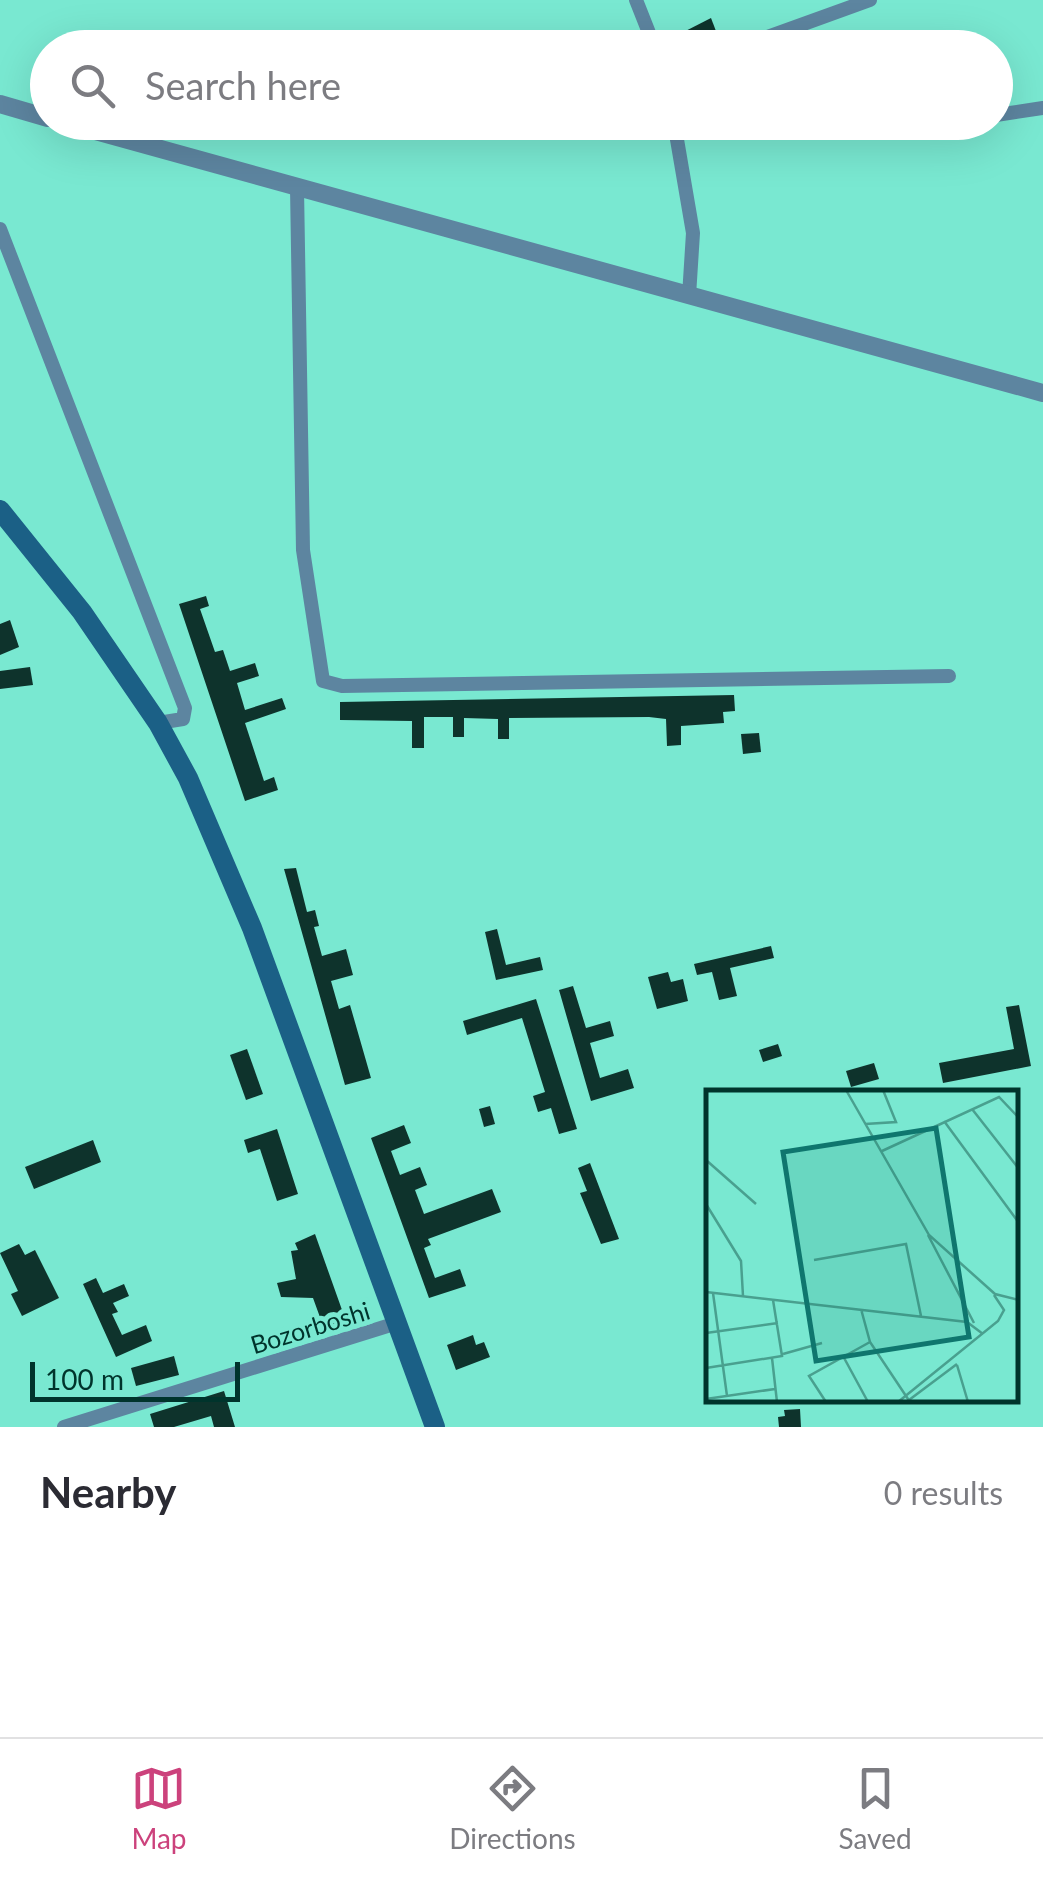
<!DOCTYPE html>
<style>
:root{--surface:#fff;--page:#f2f2f3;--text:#2b2b33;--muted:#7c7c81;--line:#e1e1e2;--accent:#cc427c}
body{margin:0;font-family:Lato,sans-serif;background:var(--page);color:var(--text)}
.scale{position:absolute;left:30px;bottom:25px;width:210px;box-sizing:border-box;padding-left:10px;border:5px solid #00342c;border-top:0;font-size:28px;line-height:35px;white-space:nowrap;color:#00342c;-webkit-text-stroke:8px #79e8d1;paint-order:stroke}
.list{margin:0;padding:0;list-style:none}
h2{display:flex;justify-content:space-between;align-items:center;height:130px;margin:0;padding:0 40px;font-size:42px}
h2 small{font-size:32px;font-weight:400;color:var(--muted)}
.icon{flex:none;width:55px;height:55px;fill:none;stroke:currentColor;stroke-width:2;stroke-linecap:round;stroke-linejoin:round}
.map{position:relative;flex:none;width:1043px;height:1427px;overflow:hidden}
.search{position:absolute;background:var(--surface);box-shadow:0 10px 40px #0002;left:30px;right:30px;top:30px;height:110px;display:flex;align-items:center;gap:25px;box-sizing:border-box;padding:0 35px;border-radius:55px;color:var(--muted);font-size:38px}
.sheet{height:310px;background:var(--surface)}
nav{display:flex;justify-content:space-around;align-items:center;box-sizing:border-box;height:140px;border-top:2px solid var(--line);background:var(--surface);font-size:28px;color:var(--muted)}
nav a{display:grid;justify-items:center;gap:5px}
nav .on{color:var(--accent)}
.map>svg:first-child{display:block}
</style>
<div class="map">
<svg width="1043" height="1427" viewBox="0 0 1043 1427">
<rect width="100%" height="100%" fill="#79e8d1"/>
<g fill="#0e332c">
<polygon points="711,18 719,39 698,48 665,48 664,42"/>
<polygon points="206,596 209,606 200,609 215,652 223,650 230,671 255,663 259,676 237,683 245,710 282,698 286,709 245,723 264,781 274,777 278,790 245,801 179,604"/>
<polygon points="10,620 19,647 0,655 0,624"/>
<polygon points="30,667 33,685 0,689 0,671"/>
<polygon points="734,695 735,711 723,712 724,723 681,726 681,745 667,746 666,719 649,717 509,718 509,739 498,739 498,719 464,718 464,737 453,737 453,717 424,717 424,748 412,748 412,721 340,720 340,702"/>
<polygon points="759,733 761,752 743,754 741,734"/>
<polygon points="296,868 307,912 315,910 319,926 314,927 322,956 346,949 353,975 331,981 339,1009 350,1005 371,1078 345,1085 284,869"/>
<polygon points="497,929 506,965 540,957 543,970 496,980 485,932"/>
<polygon points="771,946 774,958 730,968 737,996 719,1000 712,972 697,975 694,964"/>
<polygon points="668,972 671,982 683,979 688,1001 657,1009 648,977"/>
<polygon points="573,986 586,1028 610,1021 614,1036 590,1043 600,1078 628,1069 634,1088 591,1101 559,990"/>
<polygon points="536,999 577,1129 559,1134 551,1108 538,1112 533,1096 545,1092 522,1018 467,1035 463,1021"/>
<polygon points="1019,1005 1031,1066 943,1083 939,1063 1014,1049 1006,1007"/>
<polygon points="778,1044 782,1056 763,1062 759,1050"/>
<polygon points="247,1049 263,1094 246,1100 230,1055"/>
<polygon points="874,1063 879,1079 851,1087 846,1071"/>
<polygon points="490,1106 495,1124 484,1127 479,1109"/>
<polygon points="404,1125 411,1143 391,1151 400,1175 420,1167 427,1185 415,1190 424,1214 492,1189 501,1212 428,1239 431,1245 424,1248 435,1278 460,1269 466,1286 429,1298 371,1138"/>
<polygon points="277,1129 298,1194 277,1201 260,1149 248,1153 244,1140"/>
<polygon points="93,1140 101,1162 34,1189 25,1167"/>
<polygon points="590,1163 619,1239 601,1244 580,1193 587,1191 578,1168"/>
<polygon points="315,1234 347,1324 325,1331 313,1298 281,1297 277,1283 296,1279 291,1251 298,1250 295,1243"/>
<polygon points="19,1244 25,1255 35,1250 59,1298 22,1316 11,1294 18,1291 0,1253"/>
<polygon points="96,1278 103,1293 124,1284 129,1296 113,1303 118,1312 112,1314 122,1335 146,1325 152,1341 116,1357 83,1284"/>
<polygon points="473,1335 476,1345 484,1342 490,1357 456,1370 447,1345"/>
<polygon points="174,1356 179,1375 136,1386 131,1368"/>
<polygon points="224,1391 235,1427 214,1427 211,1416 174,1427 154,1427 150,1414"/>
<polygon points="800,1409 801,1427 779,1427 778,1417 785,1416 784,1410"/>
</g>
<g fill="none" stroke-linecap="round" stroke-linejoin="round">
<g stroke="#5d85a0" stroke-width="14">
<polyline points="636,0 655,48"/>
<polyline points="737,48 870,0"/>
<polyline points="996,115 1043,108"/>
<polyline points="674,122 693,233 689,296"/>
<polyline points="297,188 303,550 323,681 342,686 949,676"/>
<polyline points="0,229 185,708 183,719 158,723"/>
<polyline points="64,1427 397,1323"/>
</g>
<g stroke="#5d85a0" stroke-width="18">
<polyline points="0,104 48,118"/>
<polyline points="63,122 1043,393"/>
</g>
<polyline stroke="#1b6086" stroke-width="20" points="0,510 82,612 158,723 188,778 252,928 435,1427"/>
</g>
<g text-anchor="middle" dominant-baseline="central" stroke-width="10" stroke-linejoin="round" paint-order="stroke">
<g font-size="25" fill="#00342c" stroke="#79e8d1">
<text transform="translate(310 1327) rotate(-17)">Bozorboshi</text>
</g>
</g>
<g transform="translate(706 1090)">
<rect width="312" height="312" fill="#79e8d1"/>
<path fill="none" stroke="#49a08f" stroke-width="2.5" d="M140,0L223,145L289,204L313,210M266,19L313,79M238,31L313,133M159,34L190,32L177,0M176,61L293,7L313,28M0,70L50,114M0,114L35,171L37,206M222,145L268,233M108,170L200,154L215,226M0,202L261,232L277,244M7,203L21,306M155,219L164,252L204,312M0,243L72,233M77,264L116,253M137,266L162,312M66,268L71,312M251,275L262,312M0,278L76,266L67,210M0,309L69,299M203,310L251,274M120,312L103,286L164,252M192,312L292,231L298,220L288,205"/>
<path fill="#0f766e" fill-opacity="0.15" stroke="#0f766e" stroke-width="5" d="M230,38L263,247L110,271L77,62Z"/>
<rect width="312" height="312" fill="none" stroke="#00342c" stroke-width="5"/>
</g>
</svg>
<div class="scale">100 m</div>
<div class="search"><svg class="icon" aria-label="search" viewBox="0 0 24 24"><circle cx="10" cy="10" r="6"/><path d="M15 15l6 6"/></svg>Search here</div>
</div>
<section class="sheet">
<h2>Nearby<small>0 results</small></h2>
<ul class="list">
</ul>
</section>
<nav>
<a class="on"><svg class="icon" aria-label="map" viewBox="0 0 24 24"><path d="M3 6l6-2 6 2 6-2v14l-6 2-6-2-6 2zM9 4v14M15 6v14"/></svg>Map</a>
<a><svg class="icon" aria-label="directions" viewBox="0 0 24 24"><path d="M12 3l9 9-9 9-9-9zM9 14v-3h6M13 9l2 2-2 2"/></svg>Directions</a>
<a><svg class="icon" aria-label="saved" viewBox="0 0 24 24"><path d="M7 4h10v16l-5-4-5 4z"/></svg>Saved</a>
</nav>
